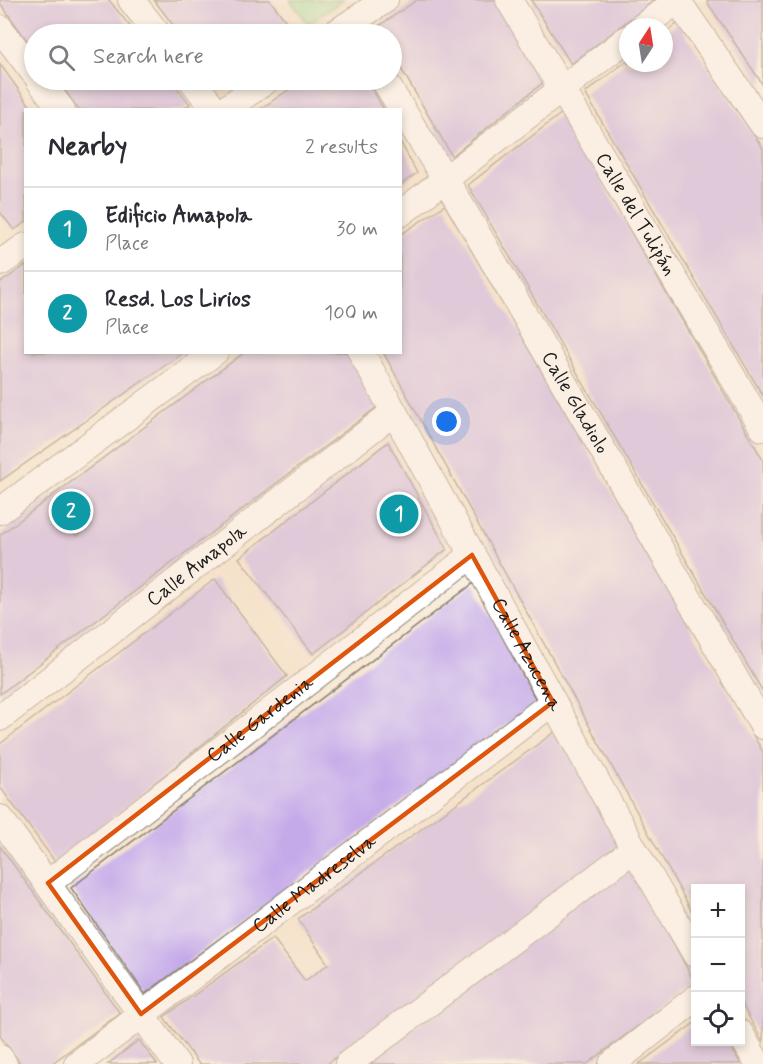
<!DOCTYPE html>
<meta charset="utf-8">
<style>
:root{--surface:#fff;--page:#f7f7f7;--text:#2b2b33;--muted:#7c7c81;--line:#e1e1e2;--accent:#1f6fb2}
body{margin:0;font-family:Mynerve,sans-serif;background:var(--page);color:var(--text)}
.controls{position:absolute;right:18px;bottom:18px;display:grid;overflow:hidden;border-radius:0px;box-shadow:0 3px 9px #0003}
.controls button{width:54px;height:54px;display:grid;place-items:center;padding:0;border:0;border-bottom:2px solid var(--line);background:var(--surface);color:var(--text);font:30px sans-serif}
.compass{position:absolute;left:619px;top:18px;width:54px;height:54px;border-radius:50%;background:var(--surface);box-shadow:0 3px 9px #0003;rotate:12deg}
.you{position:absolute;left:447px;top:422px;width:21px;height:21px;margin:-15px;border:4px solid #fff;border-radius:50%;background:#1a73e8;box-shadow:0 0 0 9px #1a73e833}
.badge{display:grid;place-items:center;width:39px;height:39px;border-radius:50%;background:var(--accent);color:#fff;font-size:20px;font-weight:700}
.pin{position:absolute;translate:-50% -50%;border:3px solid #fff;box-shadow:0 2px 6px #0006}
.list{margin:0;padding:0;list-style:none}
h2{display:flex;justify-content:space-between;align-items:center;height:78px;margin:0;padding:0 24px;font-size:26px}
h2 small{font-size:20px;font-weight:400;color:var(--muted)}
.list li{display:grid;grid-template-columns:39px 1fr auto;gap:18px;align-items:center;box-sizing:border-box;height:84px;padding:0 24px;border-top:2px solid var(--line)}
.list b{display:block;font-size:22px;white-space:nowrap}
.list p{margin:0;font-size:20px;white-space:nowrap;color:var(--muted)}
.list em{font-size:20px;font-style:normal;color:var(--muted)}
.icon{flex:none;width:33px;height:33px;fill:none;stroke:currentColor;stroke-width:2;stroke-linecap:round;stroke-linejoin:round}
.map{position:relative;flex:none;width:763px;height:1064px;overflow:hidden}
.search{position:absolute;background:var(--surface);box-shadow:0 3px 9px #0003;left:24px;top:24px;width:378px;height:66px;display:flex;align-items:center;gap:15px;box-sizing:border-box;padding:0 21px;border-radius:33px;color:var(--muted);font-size:22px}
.panel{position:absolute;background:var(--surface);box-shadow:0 3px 9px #0003;left:24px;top:108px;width:378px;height:246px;border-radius:0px}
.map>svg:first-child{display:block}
</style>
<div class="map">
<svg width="763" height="1064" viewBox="0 0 763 1064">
<rect width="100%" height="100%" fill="#fbf7ec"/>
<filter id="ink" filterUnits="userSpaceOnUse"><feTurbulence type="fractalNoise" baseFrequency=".0167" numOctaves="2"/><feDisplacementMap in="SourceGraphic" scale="12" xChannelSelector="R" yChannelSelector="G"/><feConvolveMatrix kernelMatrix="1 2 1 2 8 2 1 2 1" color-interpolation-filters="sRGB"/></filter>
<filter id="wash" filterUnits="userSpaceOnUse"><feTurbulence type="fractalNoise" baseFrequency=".008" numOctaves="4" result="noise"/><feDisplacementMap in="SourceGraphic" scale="24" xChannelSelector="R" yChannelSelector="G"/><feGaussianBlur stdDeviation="1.35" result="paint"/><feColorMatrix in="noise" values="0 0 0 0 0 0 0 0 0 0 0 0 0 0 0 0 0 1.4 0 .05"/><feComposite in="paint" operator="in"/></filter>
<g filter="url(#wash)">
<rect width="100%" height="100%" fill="#f6e2ca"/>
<polygon fill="#98dd96" stroke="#5a7c59" stroke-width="1.5" points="290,0 343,0 309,24"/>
<g id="blocks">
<g fill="#c5aae9" fill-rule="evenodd">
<polygon points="0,0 109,0 136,34 34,34 34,50 0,3"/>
<polygon points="154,0 270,0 295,33 293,34 180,34"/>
<polygon points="417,0 496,0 545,81 452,156 392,53 392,34 381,34 376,28"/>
<polygon points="531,0 655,0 571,64"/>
<polygon points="710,0 763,0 763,85 707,2"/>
<polygon points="678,23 763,148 763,396 585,93 628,60 628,63 664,63 664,34"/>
<polygon points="0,64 33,110 26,110 26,222 14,230 0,212"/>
<polygon points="57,80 171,80 190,104 181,110 79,110"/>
<polygon points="213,80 227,80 218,86"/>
<polygon points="303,80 367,80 384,110 259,110"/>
<polygon points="562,113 763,460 763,692 468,185"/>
<polygon points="400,141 417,173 400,185"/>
<polygon points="445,205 763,752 763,1042 740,1001 740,888 696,888 696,919 383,352 400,352 400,235"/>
<polygon points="26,265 26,352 184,352 0,481 0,283"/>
<path d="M245,352H347L378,406L0,694V535ZM87,521L92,524L77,536L72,531Z"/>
<polygon points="388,442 447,549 313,654 239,558"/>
<polygon points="215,579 287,676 56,863 0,787 0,744"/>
<polygon points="474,583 537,702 145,994 71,888"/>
<polygon points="556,731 621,844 327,1064 199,1064 164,1017 273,938 305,981 328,964 298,919"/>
<polygon points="0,846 120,1013 51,1064 21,1064 0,1036"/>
<polygon points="630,863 695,983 587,1064 365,1064"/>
<polygon points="696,1022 696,1042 728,1042 741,1064 639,1064"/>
<polygon points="139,1040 157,1064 108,1064"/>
</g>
</g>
</g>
<g filter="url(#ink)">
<use href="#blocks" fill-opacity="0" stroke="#897f73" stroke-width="1.5"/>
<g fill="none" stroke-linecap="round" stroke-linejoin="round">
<defs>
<g id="minor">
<polyline points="131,0 158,34"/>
<path id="s1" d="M509,0L763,428"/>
<polyline points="677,0 763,125"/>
<polyline points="642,27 678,0"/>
<polyline points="0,28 34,73"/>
<polyline points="334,34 385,0"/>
<polyline points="39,80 62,110"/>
<polyline points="192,80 215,110"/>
<path id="s2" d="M384,80L456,197L763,726"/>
<polyline points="224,110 267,80"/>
<polyline points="400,214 628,38"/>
<polyline points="0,263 26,246"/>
<path id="s3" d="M361,352L634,849L696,955"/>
<polyline points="0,511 215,352"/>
<path id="s4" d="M0,718L394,412"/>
<polyline points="0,818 177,1064"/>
<path id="s5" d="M48,883L472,555"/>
<polyline points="740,1033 758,1064"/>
<polyline points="0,1058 4,1064"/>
<path id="s6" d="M77,1064L553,702"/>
<polyline points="348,1064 634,849"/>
<polyline points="612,1064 696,998"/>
</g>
</defs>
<use href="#minor" stroke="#897f73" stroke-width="28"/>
<use href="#minor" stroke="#fff" stroke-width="26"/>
</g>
</g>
<path d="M0 0H763V1064H0ZM472,555L553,702L141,1014L48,883Z" fill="#f6e2ca" fill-opacity=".55" fill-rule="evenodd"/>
<path fill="none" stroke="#de560d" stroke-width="4.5" stroke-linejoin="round" d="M472,555L553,702L141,1014L48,883Z"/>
<g text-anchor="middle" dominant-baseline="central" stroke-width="4.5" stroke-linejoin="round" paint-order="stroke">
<g font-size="20" fill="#1c1c1c" stroke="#fbf7ec">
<text stroke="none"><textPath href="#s1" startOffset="249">Calle del Tulipán</textPath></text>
<text stroke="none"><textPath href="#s2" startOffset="375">Calle Gladiolo</textPath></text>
<text stroke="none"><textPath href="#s4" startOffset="249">Calle Amapola</textPath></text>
<text stroke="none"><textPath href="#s3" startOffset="345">Calle Azucena</textPath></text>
<text stroke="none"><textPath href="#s5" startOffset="268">Calle Gardenia</textPath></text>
<text stroke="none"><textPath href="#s6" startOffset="298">Calle Madreselva</textPath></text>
</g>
</g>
</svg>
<div class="controls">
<button>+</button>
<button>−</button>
<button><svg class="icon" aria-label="locate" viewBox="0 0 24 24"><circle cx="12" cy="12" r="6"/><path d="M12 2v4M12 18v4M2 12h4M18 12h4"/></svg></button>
</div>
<svg class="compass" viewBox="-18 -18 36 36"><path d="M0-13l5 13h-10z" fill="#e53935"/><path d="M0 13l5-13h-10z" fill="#7c7c81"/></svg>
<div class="you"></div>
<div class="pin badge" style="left:399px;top:514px;background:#0f9aa8">1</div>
<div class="pin badge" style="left:71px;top:511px;background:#0f9aa8">2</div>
<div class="search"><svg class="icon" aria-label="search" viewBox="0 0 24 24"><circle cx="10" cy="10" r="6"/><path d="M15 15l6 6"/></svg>Search here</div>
<section class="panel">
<h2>Nearby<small>2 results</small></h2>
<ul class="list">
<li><span class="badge" style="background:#0f9aa8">1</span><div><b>Edificio Amapola</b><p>Place</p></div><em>30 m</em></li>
<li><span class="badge" style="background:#0f9aa8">2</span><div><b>Resd. Los Lirios</b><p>Place</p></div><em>100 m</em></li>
</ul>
</section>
</div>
